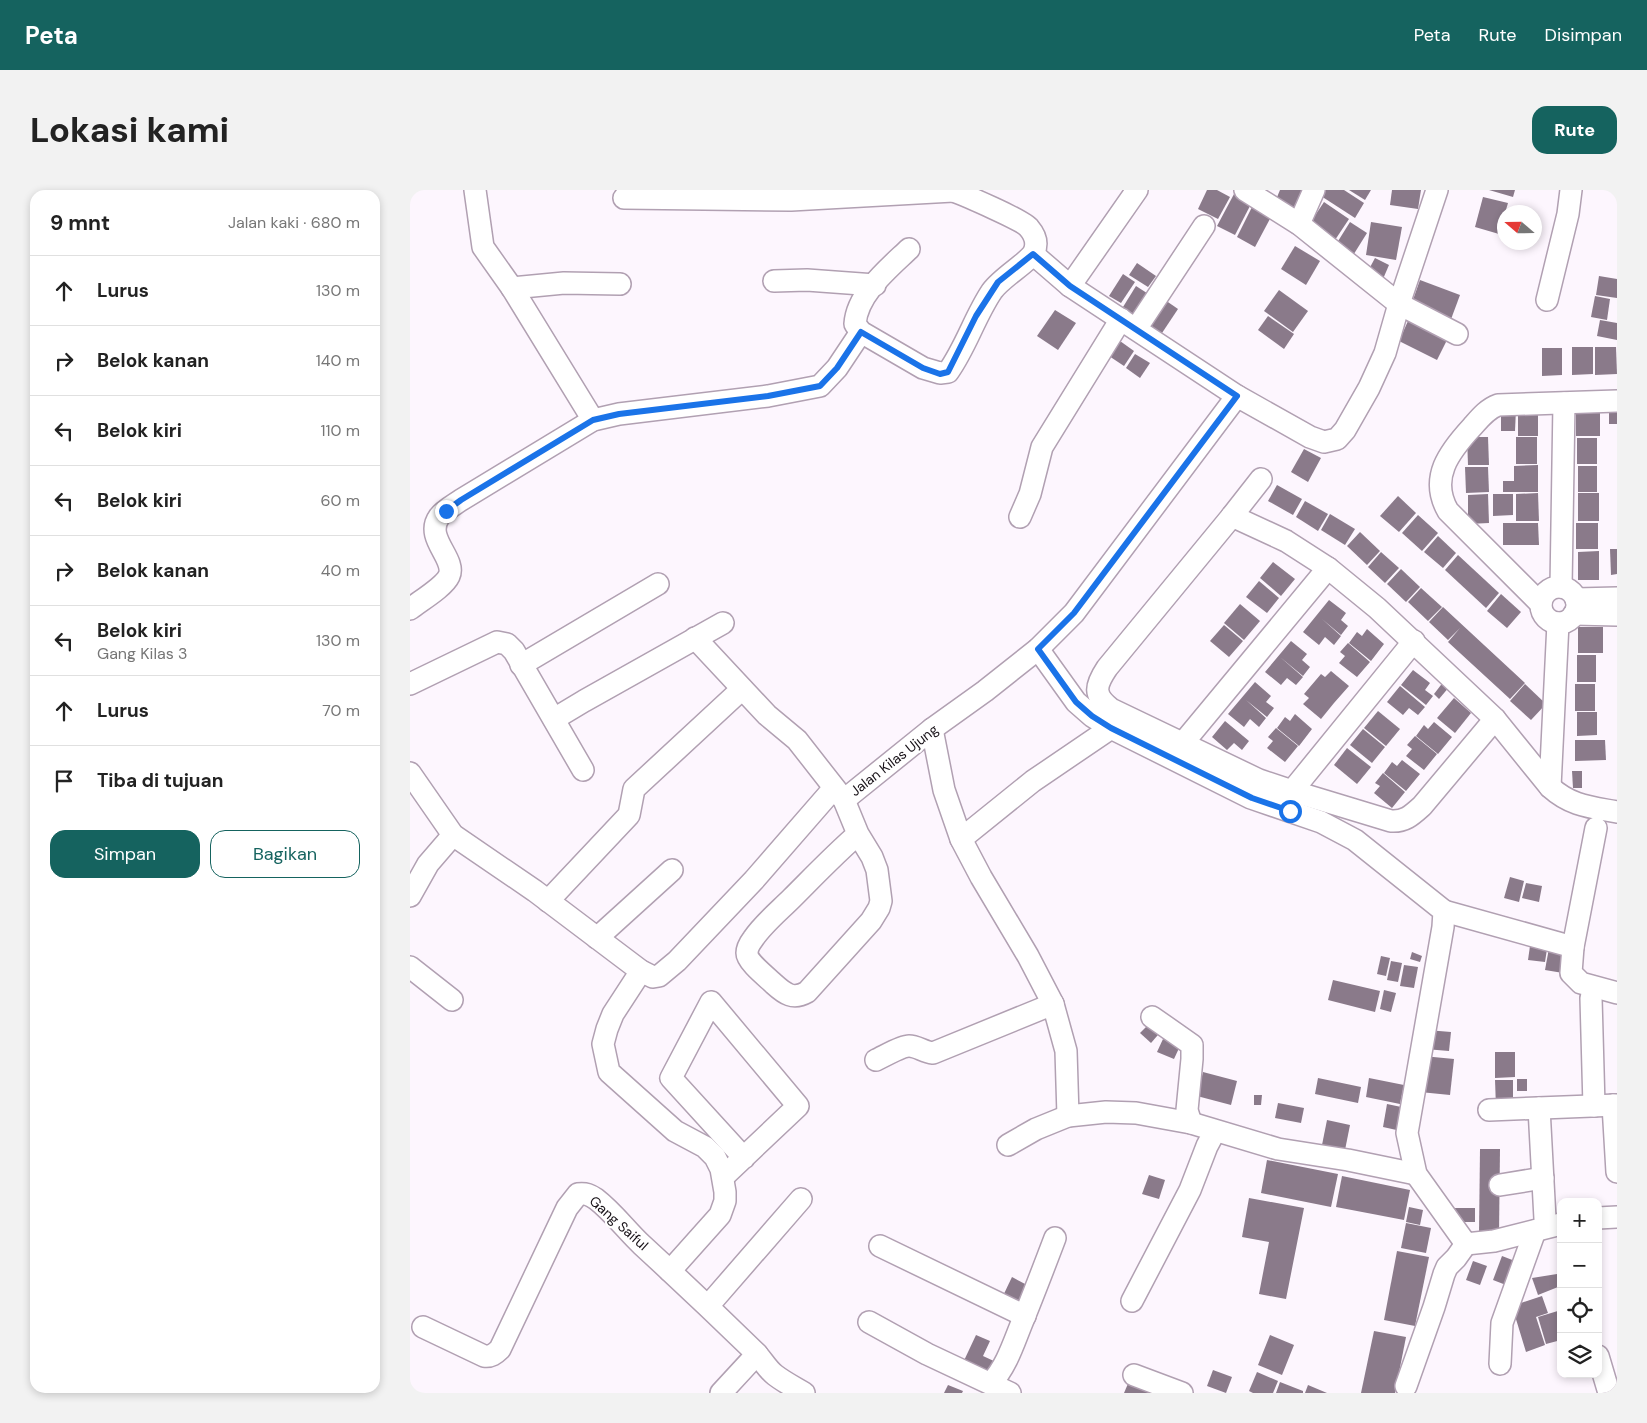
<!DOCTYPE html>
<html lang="id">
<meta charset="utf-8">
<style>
:root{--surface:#fff;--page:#f2f2f2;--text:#222;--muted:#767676;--line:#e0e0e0;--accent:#15635f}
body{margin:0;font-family:"DM Sans",sans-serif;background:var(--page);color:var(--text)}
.controls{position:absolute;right:15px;bottom:15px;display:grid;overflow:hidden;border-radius:10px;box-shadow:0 2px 8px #0003}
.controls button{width:45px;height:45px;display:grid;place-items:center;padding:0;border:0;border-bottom:1px solid var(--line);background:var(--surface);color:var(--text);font:25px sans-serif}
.compass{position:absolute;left:1087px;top:15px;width:45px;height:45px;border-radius:50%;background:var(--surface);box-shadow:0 2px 8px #0003;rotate:290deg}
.stop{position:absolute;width:15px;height:15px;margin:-11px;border:4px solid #1a73e8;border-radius:50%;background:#fff}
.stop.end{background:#1a73e8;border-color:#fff;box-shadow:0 1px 5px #0008}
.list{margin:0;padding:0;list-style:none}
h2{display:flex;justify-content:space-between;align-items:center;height:65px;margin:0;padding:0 20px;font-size:21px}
h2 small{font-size:16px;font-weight:400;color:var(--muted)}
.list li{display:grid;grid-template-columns:32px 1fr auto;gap:15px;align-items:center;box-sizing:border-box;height:70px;padding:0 20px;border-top:1px solid var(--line)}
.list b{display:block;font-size:19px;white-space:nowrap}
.list p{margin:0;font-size:16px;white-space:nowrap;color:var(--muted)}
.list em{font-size:16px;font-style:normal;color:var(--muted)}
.actions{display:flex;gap:10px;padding:15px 20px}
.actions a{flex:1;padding:11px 0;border:1px solid var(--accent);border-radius:15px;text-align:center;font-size:18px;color:var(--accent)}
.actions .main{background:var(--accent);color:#fff}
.icon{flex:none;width:28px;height:28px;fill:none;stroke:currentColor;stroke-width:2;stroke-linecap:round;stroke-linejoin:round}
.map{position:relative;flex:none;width:1207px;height:1203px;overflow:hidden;border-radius:15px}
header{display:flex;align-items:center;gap:30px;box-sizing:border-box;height:70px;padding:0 25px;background:var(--accent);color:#fff}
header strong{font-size:24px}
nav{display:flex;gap:28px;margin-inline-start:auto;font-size:18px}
.intro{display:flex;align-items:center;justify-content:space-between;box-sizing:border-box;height:120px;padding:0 30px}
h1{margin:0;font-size:35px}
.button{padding:12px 22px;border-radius:15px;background:var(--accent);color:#fff;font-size:18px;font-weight:700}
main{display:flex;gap:30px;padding:0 30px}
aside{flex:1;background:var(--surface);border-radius:15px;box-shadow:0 2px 8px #0003}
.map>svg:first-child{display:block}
</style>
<header>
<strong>Peta</strong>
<nav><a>Peta</a><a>Rute</a><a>Disimpan</a></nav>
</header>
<div class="intro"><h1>Lokasi kami</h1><a class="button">Rute</a></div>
<main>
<aside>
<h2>9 mnt<small>Jalan kaki · 680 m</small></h2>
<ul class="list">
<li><svg class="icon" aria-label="ahead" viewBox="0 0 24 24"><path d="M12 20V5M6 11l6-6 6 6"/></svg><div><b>Lurus</b></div><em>130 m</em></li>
<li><svg class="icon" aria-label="right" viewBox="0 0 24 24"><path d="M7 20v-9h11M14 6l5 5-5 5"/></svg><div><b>Belok kanan</b></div><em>140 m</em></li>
<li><svg class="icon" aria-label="left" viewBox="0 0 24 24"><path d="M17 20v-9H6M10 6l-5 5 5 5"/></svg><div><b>Belok kiri</b></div><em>110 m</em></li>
<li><svg class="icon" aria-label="left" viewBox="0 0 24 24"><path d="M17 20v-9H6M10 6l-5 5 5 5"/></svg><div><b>Belok kiri</b></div><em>60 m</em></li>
<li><svg class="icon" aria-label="right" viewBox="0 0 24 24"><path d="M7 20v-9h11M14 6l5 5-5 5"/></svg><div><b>Belok kanan</b></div><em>40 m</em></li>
<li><svg class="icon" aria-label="left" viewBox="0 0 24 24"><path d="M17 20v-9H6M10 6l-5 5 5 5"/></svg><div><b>Belok kiri</b><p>Gang Kilas 3</p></div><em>130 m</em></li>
<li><svg class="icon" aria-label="ahead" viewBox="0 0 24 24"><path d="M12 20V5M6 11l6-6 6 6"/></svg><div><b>Lurus</b></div><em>70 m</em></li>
<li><svg class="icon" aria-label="arrive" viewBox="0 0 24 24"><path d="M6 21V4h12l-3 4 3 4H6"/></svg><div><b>Tiba di tujuan</b></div></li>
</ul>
<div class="actions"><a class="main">Simpan</a><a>Bagikan</a></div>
</aside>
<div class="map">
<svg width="1207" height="1203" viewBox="0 0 1207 1203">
<rect width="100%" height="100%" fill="#fdf6fe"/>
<g fill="#8a7a8a">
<polygon points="797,0 807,0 820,7 808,29 788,19"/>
<polygon points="870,0 895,0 886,21 865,12"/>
<polygon points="916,0 934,0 954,13 945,28 911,6"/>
<polygon points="939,0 961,0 955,10"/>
<polygon points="982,0 1011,0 1008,19 980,15"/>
<polygon points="1079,0 1105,0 1103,7"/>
<polygon points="824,4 841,14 825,45 807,36"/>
<polygon points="1073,7 1098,13 1089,44 1065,37"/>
<polygon points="914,12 939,29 923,53 898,36"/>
<polygon points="843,15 862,25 845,57 827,47"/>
<polygon points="940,32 957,43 942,67 925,56"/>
<polygon points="961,32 992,37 986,70 956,65"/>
<polygon points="885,56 910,71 896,95 871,79"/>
<polygon points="965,68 979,75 973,89 958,81"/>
<polygon points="727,73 746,86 738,97 719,85"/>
<polygon points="713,84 725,92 711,113 699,106"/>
<polygon points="1189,86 1207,89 1207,108 1186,105"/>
<polygon points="1010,90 1050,105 1040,132 1000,118"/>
<polygon points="726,96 743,107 729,128 713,117"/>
<polygon points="869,100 898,121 883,142 854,121"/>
<polygon points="1185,106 1200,109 1197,130 1181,127"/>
<polygon points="755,110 768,119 752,143 739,135"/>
<polygon points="645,120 666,133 648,160 627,146"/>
<polygon points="858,126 884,144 874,159 848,140"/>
<polygon points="1190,130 1207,133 1207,150 1187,146"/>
<polygon points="998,131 1037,150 1027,170 989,151"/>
<polygon points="703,146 724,161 714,176 693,162"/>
<polygon points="1162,157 1183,157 1183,184 1162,185"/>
<polygon points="1185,157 1206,157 1207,184 1185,185"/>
<polygon points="1132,158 1152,158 1152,185 1132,186"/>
<polygon points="725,164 740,173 730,188 716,178"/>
<rect x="1199" y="215" width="8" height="19"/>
<rect x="1108" y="218" width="20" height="28"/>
<rect x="1166" y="218" width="24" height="28"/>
<polygon points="1091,219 1106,219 1105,241 1091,241"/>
<polygon points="1057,247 1078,247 1079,275 1058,275"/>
<rect x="1106" y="247" width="21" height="27"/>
<rect x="1167" y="248" width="20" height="26"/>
<polygon points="894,259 911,268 898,292 881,282"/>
<polygon points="1128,275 1128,302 1093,302 1093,291 1104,291 1104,276"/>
<rect x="1168" y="276" width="19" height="26"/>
<polygon points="1055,277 1078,277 1079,302 1056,303"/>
<polygon points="867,295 892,309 883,325 858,311"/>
<polygon points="1128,303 1129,331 1106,331 1106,304"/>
<rect x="1168" y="303" width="21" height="28"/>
<polygon points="1078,304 1079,333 1058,334 1058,305"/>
<polygon points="1083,304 1103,304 1103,325 1083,326"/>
<polygon points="988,306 1006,323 989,342 970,326"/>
<polygon points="895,311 918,324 908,341 886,327"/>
<polygon points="920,324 945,339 935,355 911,340"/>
<polygon points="1008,325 1028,343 1012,361 992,343"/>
<polygon points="1093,333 1128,333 1129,355 1093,355"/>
<rect x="1166" y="333" width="22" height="26"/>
<polygon points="950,342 970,361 957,375 937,356"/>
<polygon points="1028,346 1046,363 1033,378 1014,362"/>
<polygon points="1200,359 1207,359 1207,384 1201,385"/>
<polygon points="1189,361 1189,390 1168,390 1168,362"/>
<polygon points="971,362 989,378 975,393 958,377"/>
<polygon points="1048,365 1089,403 1076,418 1035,380"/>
<polygon points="863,372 885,389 871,406 850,388"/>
<polygon points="991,379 1010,397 996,412 977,394"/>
<polygon points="849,391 869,408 857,423 836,407"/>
<polygon points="1011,398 1032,417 1018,431 998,412"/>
<polygon points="1091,404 1111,422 1097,438 1077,421"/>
<polygon points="919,410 936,423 931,430 938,436 931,445 912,429 931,446 924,455 915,447 909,455 893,442"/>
<polygon points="830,414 850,431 834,450 814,433"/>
<polygon points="1033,417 1115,493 1100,509 1038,452 1050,438 1038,450 1019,432"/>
<polygon points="814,435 833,451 819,467 800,451"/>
<rect x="1168" y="437" width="25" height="26"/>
<polygon points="957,439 974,454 961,471 939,453 947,442 952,446"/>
<polygon points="881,451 897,464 892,470 900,477 893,486 870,467 893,487 886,495 877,488 871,495 855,482"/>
<polygon points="938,453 960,472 947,487 929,473 935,466 930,462"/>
<rect x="1167" y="465" width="19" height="27"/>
<polygon points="1003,480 1020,493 1015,500 1023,506 1016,515 991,495"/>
<polygon points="921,481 939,496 924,513 912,502 924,513 911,529 893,514 899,508 894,504 911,484 915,487"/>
<polygon points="1034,491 1040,496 1029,509 1024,504"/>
<polygon points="845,492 861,506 856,512 864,518 857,527 836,510 856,528 849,537 840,529 834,537 818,524"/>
<polygon points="1115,494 1136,514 1121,530 1100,511"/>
<rect x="1165" y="494" width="20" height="27"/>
<polygon points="990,496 1015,517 1008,525 999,518 993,525 977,512"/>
<polygon points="1044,508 1061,523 1045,543 1027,528"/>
<polygon points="968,521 990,539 976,556 954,538"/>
<polygon points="1167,522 1187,522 1187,545 1167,546"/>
<polygon points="885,524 902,539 889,556 867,538 875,527 880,531"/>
<polygon points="815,531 839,551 832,560 824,553 817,560 802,547"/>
<polygon points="1024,532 1042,547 1028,564 1006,546 1014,535 1018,539"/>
<polygon points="866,538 888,556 875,572 857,558 863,551 858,547"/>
<polygon points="953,539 975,557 962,573 940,555"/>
<polygon points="1005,546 1027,564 1014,580 996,566 1002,559 997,555"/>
<polygon points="1165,550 1195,550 1196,570 1165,571"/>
<polygon points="937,558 961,577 947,594 924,575"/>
<polygon points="992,570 1010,584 996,601 974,583 982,572 987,576"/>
<polygon points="1162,581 1172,581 1172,598 1163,598"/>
<polygon points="973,583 995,602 982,618 964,603 970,596 965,593"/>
<polygon points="1100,687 1114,691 1109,712 1094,708"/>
<polygon points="1116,693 1132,696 1129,712 1112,708"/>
<polygon points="1120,756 1137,759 1135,772 1118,770"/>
<polygon points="1139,758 1157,762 1153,783 1135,780"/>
<polygon points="1002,762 1012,766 1010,772 1000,769"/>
<polygon points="971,766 980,768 976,786 967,784"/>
<polygon points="981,771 992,773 988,792 977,790"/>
<polygon points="994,775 1008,777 1004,798 990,796"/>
<polygon points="923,790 970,801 965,822 918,810"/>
<polygon points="974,800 986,803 981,822 970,819"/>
<polygon points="744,829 754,838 741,853 730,843"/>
<polygon points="1017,840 1041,842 1039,861 1015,859"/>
<polygon points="753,849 770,856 764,869 747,862"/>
<polygon points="1085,862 1105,862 1105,887 1085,888"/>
<polygon points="1013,866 1044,869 1040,905 1010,902"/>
<polygon points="793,882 827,891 821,915 787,906"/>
<polygon points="908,888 951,897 948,913 905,904"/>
<polygon points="959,888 994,895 990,914 956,907"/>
<rect x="1107" y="889" width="10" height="12"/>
<polygon points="1085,890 1103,890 1103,916 1086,917"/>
<polygon points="844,905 852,905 851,915 844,915"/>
<polygon points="868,913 894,918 891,933 865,928"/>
<polygon points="977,914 996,918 991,941 973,937"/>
<polygon points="917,930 940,935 934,965 911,960"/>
<polygon points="1070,959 1090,959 1089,1044 1069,1044"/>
<polygon points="857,970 928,984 921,1017 851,1003"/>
<polygon points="739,985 755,990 749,1009 732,1004"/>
<polygon points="932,986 1000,1000 994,1030 926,1017"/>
<polygon points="839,1008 894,1018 876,1109 849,1104 859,1052 832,1047"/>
<polygon points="999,1017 1013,1020 1010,1035 996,1032"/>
<polygon points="1044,1018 1065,1018 1065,1032 1043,1032"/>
<polygon points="996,1033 1021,1038 1016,1063 991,1058"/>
<polygon points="987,1061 1019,1067 1005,1136 974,1130"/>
<polygon points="1092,1066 1105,1071 1096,1095 1083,1090"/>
<polygon points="1063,1071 1077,1076 1070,1095 1056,1090"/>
<polygon points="1147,1084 1148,1097 1128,1105 1122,1088"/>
<polygon points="602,1087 617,1095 607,1118 591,1110"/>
<polygon points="1132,1106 1138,1123 1126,1127 1135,1155 1116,1162 1102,1116"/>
<polygon points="1151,1120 1151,1150 1136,1154 1128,1127"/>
<polygon points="964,1141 996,1147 985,1203 951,1203"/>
<polygon points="566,1145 580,1151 573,1166 586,1172 578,1189 551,1177"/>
<polygon points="860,1145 884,1155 872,1185 848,1175"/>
<polygon points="803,1180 822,1187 816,1203 797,1196"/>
<polygon points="847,1182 868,1191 863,1203 843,1203 839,1201"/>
<polygon points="720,1189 756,1203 714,1203"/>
<polygon points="870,1192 893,1201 893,1203 866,1203"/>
<polygon points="538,1195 553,1201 552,1203 534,1203"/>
<polygon points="898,1195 917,1203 895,1203"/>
</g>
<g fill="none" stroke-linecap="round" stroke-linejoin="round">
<defs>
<g id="minor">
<polyline points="65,0 73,57 102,98 183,230"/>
<polyline points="835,0 889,34 989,114 1047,144"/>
<polyline points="214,8 381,10 543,1 544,0"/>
<polyline points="889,34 904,0"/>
<path d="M499,59C478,79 447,104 445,134L451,142L513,178L530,183L538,182C556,157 565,126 582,101C592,87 619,72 624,62C628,53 625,45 619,38C613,30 554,5 543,1"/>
<polyline points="623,64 660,96 827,206 900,247 914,252 927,249 935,240 959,198 975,163 989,114 1027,0"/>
<polyline points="364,91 397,90 465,95"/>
<polyline points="660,96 727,0"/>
<polyline points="102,98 154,93 210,94"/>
<polyline points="1137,110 1158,24 1161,0"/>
<polyline points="726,139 794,36"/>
<path d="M851,289L822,326L697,478C685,496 683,505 701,519L849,590L882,601L1004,451"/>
<path d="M822,326L876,351L918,378L967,418L1085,529L1140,597C1161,616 1180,617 1207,622"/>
<polyline points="610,327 620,304 632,257 711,129"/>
<polyline points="1151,397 1154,213"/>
<circle cx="1149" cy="415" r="18"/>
<polyline points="1166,409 1207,408"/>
<path d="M1131,414L1038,321C1019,288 1039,262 1062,237C1070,228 1077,219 1088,215L1207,211"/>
<path d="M0,419C10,411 34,397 39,386C47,369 14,348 29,327C34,320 44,315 51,310L183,230L209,224L358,206L410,196L427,178L451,142"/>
<polyline points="1164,424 1207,425"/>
<path d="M285,448L357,525L387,550L434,610L448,644L462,667L467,680L471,711L469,718L461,731L397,802C383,810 375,804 364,794C358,788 337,772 337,763C337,758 340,753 343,749C353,734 369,721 382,708C404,686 425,664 448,644"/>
<polyline points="628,459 666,512 682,526 701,538 841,608 911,632 945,650 1034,721 1033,737 997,943 1006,984 1056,1054 1084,1051 1151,1034"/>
<polyline points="111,475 248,394"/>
<polyline points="0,494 87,452 97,454 104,461 173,580"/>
<polyline points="144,529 174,511 313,433"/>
<polyline points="522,539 534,600 551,649 571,687 618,766 643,814 656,861 658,926"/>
<polyline points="773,553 918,378"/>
<polyline points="0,583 43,645 125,701 231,781 243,787 249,786 267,771 344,690 424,598"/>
<polyline points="1140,597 1148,433"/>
<path d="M882,601L981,631C995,632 1002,625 1012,616L1085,529"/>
<polyline points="434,610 522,539 575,501 628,459 664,423 827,206"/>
<polyline points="1186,638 1163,757 1161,783 1171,793 1207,803"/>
<polyline points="551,649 623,591 701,538"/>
<polyline points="0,706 18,674 43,645"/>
<polyline points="138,711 219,625 224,599 332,499"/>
<polyline points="1034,721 1163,757"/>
<polyline points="187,748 262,680"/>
<polyline points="0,777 42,810"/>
<polyline points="231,781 203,824 197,839 193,854 199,882 265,941 295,957 305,967 311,979 315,1002 315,1011 310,1025 260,1081"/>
<polyline points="1181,808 1184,916"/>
<polyline points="742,827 782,855 782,869 777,920 781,933"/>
<path d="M466,870C473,867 491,856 499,856C507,856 514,862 523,863L643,814"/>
<polyline points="1203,915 1207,982"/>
<polyline points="1129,918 1135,1029"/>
<polyline points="1079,920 1207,915"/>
<polyline points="598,955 626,939 658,926 696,922 726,923 781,933 868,959 938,970 1006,984"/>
<polyline points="313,987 388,916 301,812 261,888 334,968"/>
<polyline points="1090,995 1133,988"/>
<polyline points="1188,1028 1207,1027"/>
<polyline points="470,1056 615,1126"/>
<polyline points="722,1111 780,1000 797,956 805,941"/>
<polyline points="298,1116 391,1009"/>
<polyline points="459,1132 517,1164 600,1203"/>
<path d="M13,1137L74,1166C81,1167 85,1164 90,1159L157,1018L168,1004C176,1003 180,1005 186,1009C203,1022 216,1040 232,1055C270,1090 308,1126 345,1162C352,1169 357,1179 365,1185C374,1192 384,1197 394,1203"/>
<polyline points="1188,1166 1199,1203"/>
<polyline points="1090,1174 1092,1133 1125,1041"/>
<polyline points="724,1185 772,1203"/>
<path d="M581,1193C596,1177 603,1155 611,1135C623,1106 634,1077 645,1048"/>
<polyline points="996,1196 1024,1117 1034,1084 1037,1077 1046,1068 1056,1054"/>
<polyline points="311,1203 347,1164"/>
</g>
</defs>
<use href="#minor" stroke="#b1a0b2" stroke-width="24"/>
<use href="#minor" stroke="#fff" stroke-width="21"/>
</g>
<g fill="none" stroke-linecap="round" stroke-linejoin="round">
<polyline stroke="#1a73e8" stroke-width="6" points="36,321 51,310 183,230 209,224 358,206 410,196 427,178 451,142 513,178 530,184 538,182 566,126 588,92 623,64 660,96 827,206 664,423 628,459 666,512 682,526 701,538 842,608 880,621"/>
</g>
<g text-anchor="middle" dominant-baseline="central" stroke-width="4.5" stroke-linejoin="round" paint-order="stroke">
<g font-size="14" fill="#161016" stroke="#fff">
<text transform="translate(484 570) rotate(-38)">Jalan Kilas Ujung</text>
<text transform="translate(209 1033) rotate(42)">Gang Saiful</text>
</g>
</g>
</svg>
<div class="controls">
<button>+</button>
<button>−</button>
<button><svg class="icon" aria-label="locate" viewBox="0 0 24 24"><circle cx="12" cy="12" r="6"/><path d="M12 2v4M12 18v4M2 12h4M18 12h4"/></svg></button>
<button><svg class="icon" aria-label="layers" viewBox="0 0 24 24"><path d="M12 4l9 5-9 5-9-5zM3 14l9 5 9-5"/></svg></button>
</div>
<svg class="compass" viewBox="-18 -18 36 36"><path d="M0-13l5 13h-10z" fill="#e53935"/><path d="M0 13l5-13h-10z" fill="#767676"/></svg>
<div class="stop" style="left:880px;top:621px"></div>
<div class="stop end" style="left:36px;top:321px"></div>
</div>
</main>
